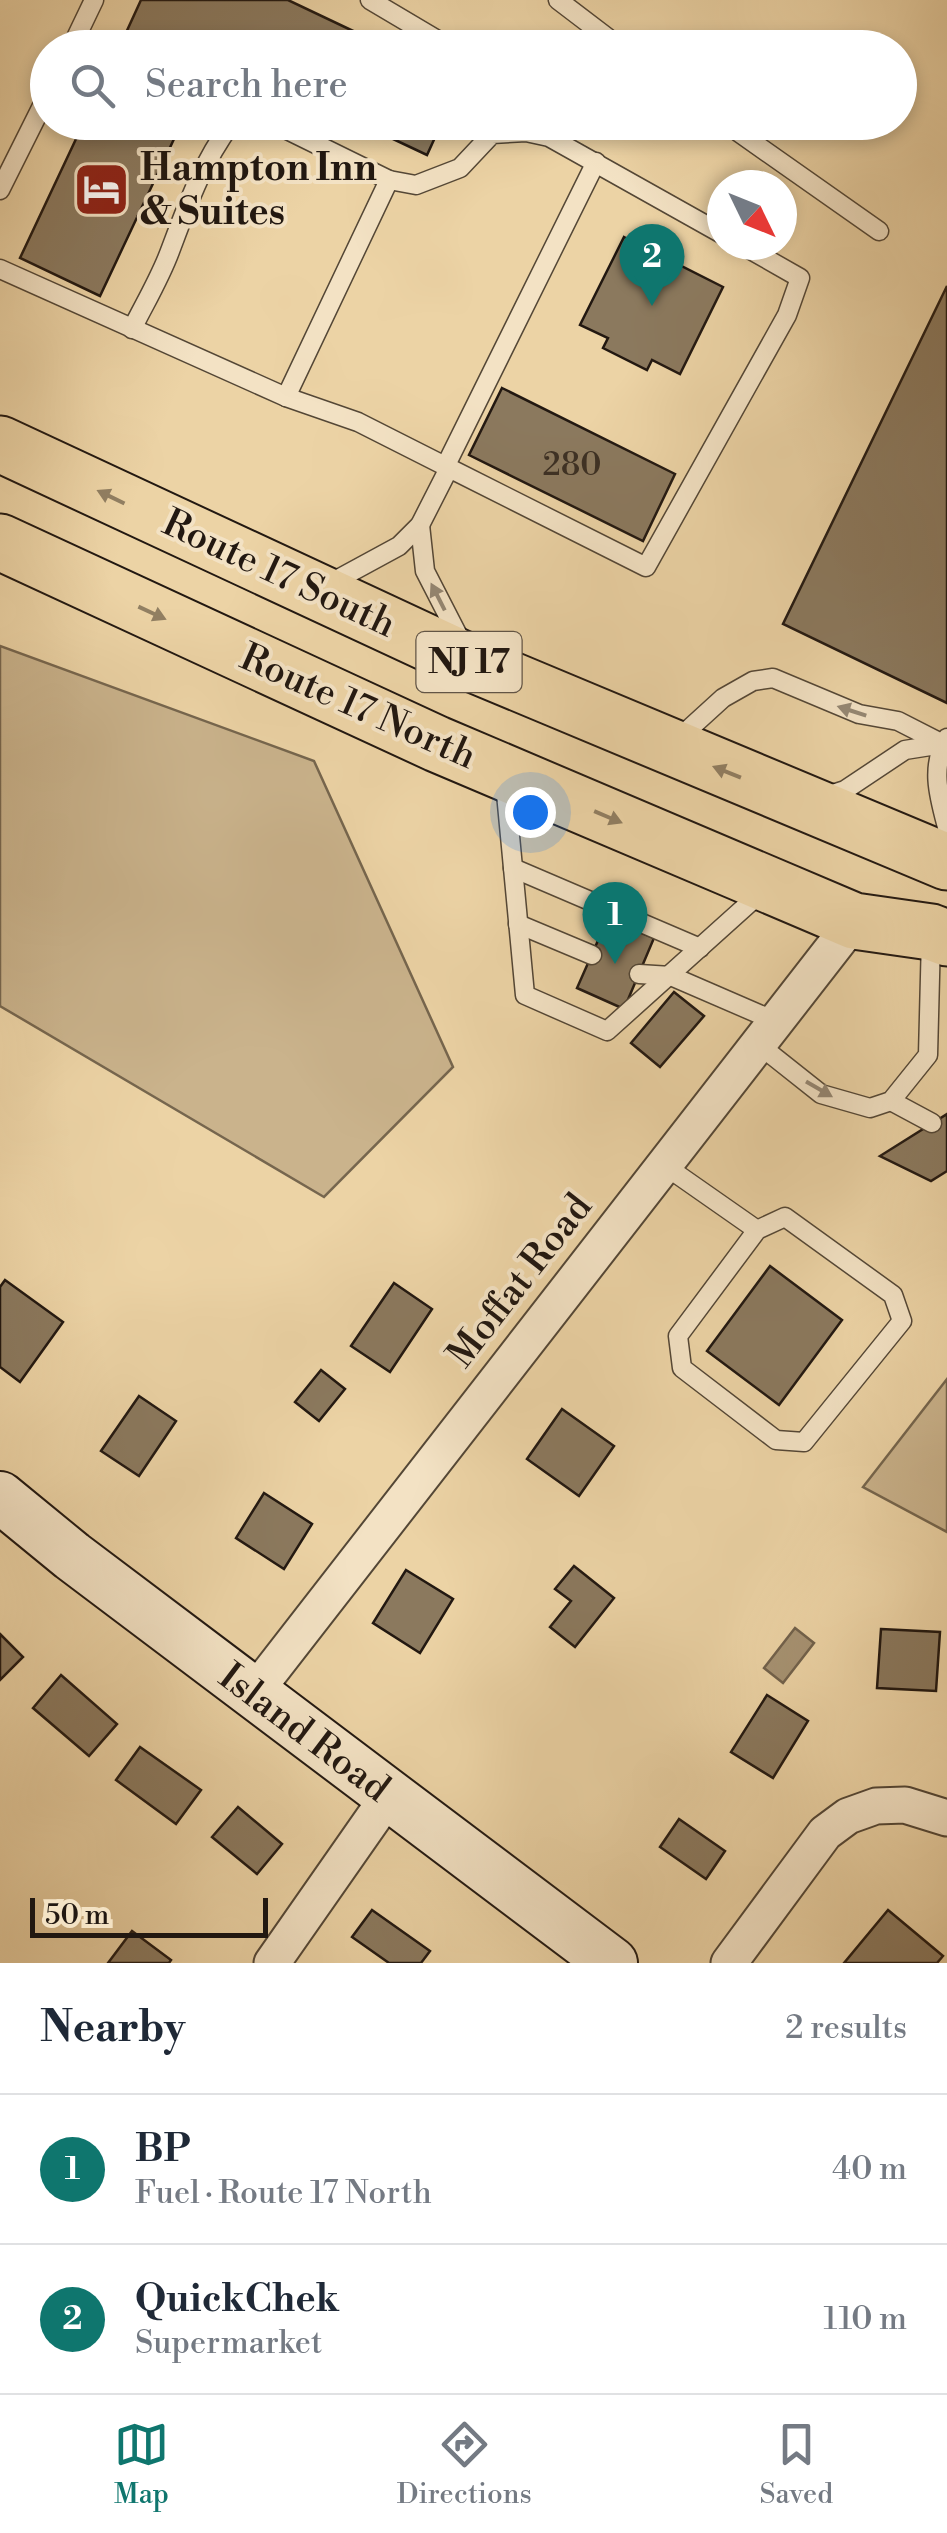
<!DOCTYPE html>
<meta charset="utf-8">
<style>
:root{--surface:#fff;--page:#f2f2f3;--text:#1f2937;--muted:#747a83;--line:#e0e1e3;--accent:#0f766e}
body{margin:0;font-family:"Libre Bodoni",serif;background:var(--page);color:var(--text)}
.compass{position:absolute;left:707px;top:170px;width:90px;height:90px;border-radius:50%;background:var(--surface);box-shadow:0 5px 15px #0003;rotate:133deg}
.scale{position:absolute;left:30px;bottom:25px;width:238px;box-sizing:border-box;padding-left:10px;border:5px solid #221811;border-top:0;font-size:28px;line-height:35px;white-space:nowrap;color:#221811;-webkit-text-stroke:8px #f3e2c4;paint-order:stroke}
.you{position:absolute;left:530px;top:812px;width:35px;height:35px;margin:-25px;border:8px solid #fff;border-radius:50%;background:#1a73e8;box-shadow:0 0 0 15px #1a73e833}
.badge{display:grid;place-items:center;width:65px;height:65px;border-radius:50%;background:var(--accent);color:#fff;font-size:32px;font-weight:700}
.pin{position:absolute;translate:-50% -82px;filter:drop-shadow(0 2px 5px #0008)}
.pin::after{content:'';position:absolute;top:52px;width:35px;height:30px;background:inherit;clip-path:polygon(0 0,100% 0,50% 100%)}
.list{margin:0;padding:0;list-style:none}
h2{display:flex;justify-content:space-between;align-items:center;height:130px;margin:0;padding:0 40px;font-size:42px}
h2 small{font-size:32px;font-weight:400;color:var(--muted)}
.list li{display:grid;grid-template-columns:65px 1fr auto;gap:30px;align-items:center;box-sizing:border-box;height:150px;padding:0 40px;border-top:2px solid var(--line)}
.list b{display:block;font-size:38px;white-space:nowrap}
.list p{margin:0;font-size:32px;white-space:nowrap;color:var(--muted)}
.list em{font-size:32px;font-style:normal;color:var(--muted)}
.icon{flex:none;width:55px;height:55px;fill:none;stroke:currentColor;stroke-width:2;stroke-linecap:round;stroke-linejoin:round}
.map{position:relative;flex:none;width:947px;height:1963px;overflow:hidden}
.search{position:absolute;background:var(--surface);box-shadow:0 5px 15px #0003;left:30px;right:30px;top:30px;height:110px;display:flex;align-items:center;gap:25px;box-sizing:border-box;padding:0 35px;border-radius:55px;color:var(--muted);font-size:38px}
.sheet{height:430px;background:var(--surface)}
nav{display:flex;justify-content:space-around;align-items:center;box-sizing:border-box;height:140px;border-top:2px solid var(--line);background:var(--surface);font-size:28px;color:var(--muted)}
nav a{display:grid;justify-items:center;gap:5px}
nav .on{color:var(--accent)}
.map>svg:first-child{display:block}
</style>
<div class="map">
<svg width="947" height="1963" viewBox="0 0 947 1963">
<rect width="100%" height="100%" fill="#ecd3a5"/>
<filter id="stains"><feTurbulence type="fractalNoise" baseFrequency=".002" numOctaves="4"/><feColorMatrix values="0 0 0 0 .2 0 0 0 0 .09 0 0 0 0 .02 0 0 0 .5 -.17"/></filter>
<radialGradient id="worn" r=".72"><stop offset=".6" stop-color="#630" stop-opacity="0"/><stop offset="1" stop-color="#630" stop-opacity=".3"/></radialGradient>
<g fill="#cab38c" stroke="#76664e" stroke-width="2.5">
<polygon points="0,646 314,761 453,1067 324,1197 0,1006"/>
<polygon points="947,1379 947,1532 863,1487"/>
</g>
<polygon fill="#a79373" stroke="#72624c" stroke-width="2.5" points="795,1628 814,1643 783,1683 764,1668"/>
<g fill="#8b795e" stroke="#221811" stroke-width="2.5">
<polygon points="141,0 288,0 389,48 119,48"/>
<polygon points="84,122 182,122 100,296 20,258"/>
<polygon points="357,122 442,122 427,155"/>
<polygon points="624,237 723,287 680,374 652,360 647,370 603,348 608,338 580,325"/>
<polygon points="947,286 947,703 783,624"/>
<polygon points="502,388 675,474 643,541 469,455"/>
<polygon points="608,918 654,938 624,1009 577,988"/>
<polygon points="674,992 704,1016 660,1067 631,1043"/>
<polygon points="947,1114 947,1171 931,1181 880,1156"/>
<polygon points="770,1266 842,1320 779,1405 707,1351"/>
<polygon points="5,1280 63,1322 20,1382 0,1367 0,1287"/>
<polygon points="394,1283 432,1309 390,1372 351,1346"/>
<polygon points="321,1370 345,1389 319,1421 295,1402"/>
<polygon points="139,1396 176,1421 139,1476 101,1451"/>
<polygon points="562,1409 614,1446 579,1496 527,1459"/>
<polygon points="264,1493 312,1524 284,1569 236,1538"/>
<polygon points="574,1566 614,1598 575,1647 550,1627 571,1601 555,1589"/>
<polygon points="406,1570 453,1599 420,1653 373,1623"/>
<polygon points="881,1629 940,1632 936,1691 877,1688"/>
<polygon points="0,1634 23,1657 0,1680"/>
<polygon points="61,1675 117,1724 89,1756 33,1708"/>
<polygon points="767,1695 808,1721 773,1778 731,1752"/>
<polygon points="140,1747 201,1790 176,1824 116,1780"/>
<polygon points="238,1807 282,1844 257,1874 212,1837"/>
<polygon points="679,1819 725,1851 706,1879 660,1847"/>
<polygon points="372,1910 430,1951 421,1963 389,1963 352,1937"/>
<polygon points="888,1910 943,1956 937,1963 844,1963"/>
<polygon points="132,1931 171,1960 169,1963 108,1963"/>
</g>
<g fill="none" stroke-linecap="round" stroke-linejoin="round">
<defs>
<g id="lane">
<polyline points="370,0 451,48"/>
<polyline points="558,0 621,48"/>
<polyline points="71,48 94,0"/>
<polyline points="271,122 389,180 416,185 460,168 492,134 526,132 549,137 722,234"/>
<polyline points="724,122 879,231"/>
<polyline points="0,190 48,94"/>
<polyline points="0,269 286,397 358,422 449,468"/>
<path d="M132,329C145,303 160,278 170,251C187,206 202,163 231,124L235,122"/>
<polyline points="286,397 389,180"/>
<polyline points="446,465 596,162"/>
<polyline points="420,525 425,571 463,645"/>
<polyline points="329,584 399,546 420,525 449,468 646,567 787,315 800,278 742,245"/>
<path d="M947,738C930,767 939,797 947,827"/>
<polyline points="678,739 723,698 753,681 773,678 859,714 898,721 943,744"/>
<polyline points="505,783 525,995 607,1031 764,890"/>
<polyline points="823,797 845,790 905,750 943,744"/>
<polyline points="513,868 700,948"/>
<polyline points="518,924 592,955"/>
<polyline points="639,974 671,976 775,1021"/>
<polyline points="758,1044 821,1094 870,1108 891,1101 928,1055 931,938"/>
<polyline points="891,1101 932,1123"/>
<polyline points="664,1165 757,1230 785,1217 893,1295 902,1321 804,1442 776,1440 682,1368 678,1336 757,1230"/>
</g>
<g id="street">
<polyline points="253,1694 854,921"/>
<polyline points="272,1963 388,1797"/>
<polyline points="729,1963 825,1833 848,1816 876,1806 905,1805 947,1818"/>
</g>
<polyline id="secondary" points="0,1497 72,1556 612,1963"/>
<g id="highway">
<polyline points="0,444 473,664 947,862"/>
<polyline points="0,542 437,744 854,921 931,932 947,938"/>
</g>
</defs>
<use href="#lane" stroke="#544736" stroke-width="21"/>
<use href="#street" stroke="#544736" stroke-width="39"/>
<use href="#secondary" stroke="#221811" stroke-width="54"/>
<use href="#highway" stroke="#221811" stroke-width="59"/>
<use href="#lane" stroke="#f3e2c4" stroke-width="18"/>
<use href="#street" stroke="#f3e2c4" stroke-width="35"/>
<use href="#secondary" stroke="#f3e2c4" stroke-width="50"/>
<use href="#highway" stroke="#ecd3a5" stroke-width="55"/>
</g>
<defs><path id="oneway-solid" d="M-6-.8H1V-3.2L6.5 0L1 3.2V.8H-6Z" transform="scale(2.5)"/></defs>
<g fill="#917f62">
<use href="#oneway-solid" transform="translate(111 497) rotate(-154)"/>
<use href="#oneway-solid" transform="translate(152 613) rotate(25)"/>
<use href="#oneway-solid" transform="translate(727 772) rotate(-158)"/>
<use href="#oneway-solid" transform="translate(608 817) rotate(23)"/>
</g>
<g fill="#958773">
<use href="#oneway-solid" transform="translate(438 597) rotate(-117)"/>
<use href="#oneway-solid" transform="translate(852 711) rotate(-162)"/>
<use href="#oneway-solid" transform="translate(819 1089) rotate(30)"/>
</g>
<defs>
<symbol id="hotel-square" viewBox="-11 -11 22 22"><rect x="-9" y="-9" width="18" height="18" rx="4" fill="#8f2418" stroke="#f3e2c4"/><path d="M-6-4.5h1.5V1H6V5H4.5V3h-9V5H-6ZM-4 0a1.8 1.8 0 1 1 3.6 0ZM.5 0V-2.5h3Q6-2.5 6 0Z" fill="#fff"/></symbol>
</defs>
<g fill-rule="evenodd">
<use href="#hotel-square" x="70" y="158" width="63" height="63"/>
</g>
<g text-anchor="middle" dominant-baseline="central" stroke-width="8" stroke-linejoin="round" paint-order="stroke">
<g font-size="32" fill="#3c3024">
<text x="572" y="465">280</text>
</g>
<rect fill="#f3e2c4" stroke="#615547" stroke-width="2.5" x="416.5" y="632" width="105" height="60" rx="8"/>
<g font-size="35" font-weight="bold" fill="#221811">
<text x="469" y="662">NJ 17</text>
</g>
<g font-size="38" font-weight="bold" fill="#221811" stroke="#f3e2c4" text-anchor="start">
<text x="140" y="168">Hampton Inn<tspan x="140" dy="44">&amp; Suites</tspan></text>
</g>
<g font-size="38" fill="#221811" stroke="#f3e2c4">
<text transform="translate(279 574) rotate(25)">Route 17 South</text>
<text transform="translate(358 707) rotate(24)">Route 17 North</text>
<text transform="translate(520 1281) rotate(-52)">Moffat Road</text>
<text transform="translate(304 1733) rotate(37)">Island Road</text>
</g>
</g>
<rect width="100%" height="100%" filter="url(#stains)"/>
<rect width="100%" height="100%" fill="url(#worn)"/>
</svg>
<svg class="compass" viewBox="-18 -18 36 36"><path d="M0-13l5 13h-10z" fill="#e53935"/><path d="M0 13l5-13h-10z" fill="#747a83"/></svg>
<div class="scale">50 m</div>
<div class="you"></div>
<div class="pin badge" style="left:615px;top:964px">1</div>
<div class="pin badge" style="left:652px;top:306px">2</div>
<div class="search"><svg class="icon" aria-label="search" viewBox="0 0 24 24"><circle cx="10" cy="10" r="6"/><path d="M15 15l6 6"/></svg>Search here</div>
</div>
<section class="sheet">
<h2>Nearby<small>2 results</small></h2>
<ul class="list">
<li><span class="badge">1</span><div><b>BP</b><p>Fuel · Route 17 North</p></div><em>40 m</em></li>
<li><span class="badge">2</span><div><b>QuickChek</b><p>Supermarket</p></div><em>110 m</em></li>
</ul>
</section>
<nav>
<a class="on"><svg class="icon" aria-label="map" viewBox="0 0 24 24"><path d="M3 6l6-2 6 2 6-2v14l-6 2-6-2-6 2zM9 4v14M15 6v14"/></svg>Map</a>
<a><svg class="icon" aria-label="directions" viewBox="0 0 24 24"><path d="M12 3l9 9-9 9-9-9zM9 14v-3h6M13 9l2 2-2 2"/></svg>Directions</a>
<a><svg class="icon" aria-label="saved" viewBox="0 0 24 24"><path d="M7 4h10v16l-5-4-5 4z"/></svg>Saved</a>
</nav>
